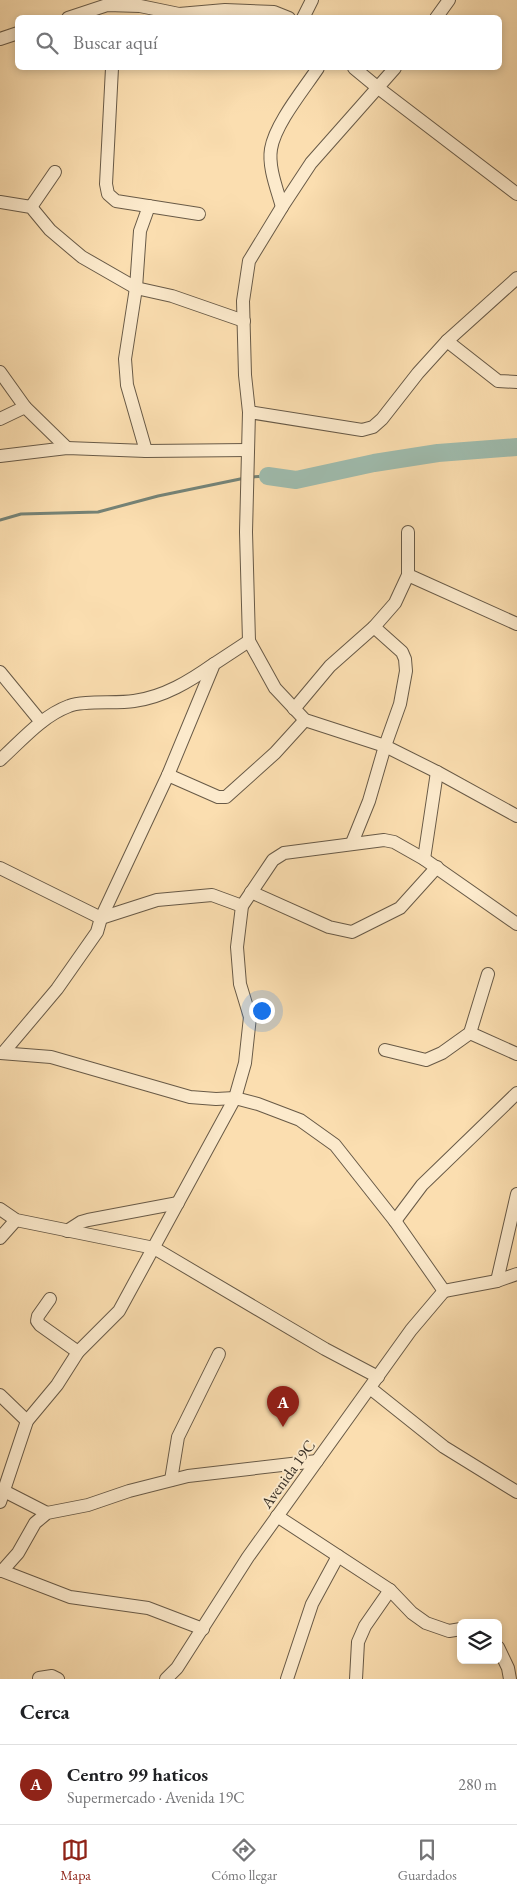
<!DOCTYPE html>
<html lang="es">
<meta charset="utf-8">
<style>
:root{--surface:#fff;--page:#f6f6f6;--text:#202124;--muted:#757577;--line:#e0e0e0;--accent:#8f2418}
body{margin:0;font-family:"EB Garamond",serif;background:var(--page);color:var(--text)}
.controls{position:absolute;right:15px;bottom:15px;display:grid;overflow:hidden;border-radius:8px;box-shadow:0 2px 8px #0003}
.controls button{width:45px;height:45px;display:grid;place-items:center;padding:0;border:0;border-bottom:1px solid var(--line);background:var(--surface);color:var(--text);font:25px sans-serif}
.you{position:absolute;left:261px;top:1010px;width:18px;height:18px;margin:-12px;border:4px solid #fff;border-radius:50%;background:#1a73e8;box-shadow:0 0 0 8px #1a73e833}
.badge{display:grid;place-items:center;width:32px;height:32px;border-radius:50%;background:var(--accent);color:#fff;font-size:16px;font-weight:700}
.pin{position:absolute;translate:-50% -41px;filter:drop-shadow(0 1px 2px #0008)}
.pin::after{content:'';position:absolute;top:26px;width:18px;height:15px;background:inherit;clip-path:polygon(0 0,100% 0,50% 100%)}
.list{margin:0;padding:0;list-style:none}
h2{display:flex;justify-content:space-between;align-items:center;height:65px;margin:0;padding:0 20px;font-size:21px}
h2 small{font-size:16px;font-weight:400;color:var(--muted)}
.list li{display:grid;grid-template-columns:32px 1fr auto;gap:15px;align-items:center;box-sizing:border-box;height:80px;padding:0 20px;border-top:1px solid var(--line)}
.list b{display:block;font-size:19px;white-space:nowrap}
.list p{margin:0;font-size:16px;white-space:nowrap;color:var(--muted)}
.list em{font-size:16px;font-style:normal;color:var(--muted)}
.icon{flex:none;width:28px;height:28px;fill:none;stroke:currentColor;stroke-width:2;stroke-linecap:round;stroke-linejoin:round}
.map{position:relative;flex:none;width:517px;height:1679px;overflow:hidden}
.search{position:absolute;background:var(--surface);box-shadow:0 2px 8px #0003;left:15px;right:15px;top:15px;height:55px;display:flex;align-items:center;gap:12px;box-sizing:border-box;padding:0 18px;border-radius:8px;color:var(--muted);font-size:19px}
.sheet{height:145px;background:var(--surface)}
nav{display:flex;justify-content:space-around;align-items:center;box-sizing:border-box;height:70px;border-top:1px solid var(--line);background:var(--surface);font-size:14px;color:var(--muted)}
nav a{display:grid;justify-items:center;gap:2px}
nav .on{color:var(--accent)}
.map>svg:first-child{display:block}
</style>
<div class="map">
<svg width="517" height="1679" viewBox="0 0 517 1679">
<rect width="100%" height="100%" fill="#fbdeb0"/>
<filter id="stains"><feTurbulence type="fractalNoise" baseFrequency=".004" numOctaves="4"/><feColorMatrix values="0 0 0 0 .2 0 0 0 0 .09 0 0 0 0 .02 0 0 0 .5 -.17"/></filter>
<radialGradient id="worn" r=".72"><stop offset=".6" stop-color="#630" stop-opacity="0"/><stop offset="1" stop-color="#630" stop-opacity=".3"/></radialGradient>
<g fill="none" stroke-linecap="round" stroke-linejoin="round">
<g stroke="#758377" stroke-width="3">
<polyline points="251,477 268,476"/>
<polyline points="0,520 21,514 98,512 158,496 245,478"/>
</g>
<polyline stroke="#9fbcae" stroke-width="18" points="268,476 296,480 374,463 438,453 517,447"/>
<defs>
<g id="minor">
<polyline points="68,18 107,5 140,6 179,14 225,10 274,12 289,18"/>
<polyline points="303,18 312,0"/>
<polyline points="436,18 449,0"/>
<polyline points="0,39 18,33"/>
<polyline points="112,68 106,184 108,194 116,201 199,214"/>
<polyline points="354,68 377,87 517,194"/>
<polyline points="395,68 311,163 282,207 249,261 243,301 245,375 249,412 246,532 249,641 275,688 305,720 385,746 437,772 517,816"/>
<polyline points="0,202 31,207 50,230 82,257 136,288 172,296 244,321"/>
<polyline points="31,207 55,172"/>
<path d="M282,207C277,189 268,167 271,149C275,124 304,89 318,68"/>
<polyline points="447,341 498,381 517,382"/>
<polyline points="0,372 25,407"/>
<polyline points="249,412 362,430 373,427 382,419 418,373 447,341 517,278"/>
<polyline points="0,419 25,407 67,448"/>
<polyline points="146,451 127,385 125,359 136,288 140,231 149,206"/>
<polyline points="0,456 67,448 146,451 248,450"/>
<polyline points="408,575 517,624"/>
<polyline points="0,672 41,722"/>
<polyline points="294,709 330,666 374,627 395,603 408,575 408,532"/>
<path d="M0,760C21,741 42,716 69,706C84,700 117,704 134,701C164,697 190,681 214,664"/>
<polyline points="168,775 218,797 226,797 275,753 305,720"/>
<polyline points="352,843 369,801 385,746 400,704 406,671 405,659 402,652 374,627"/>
<polyline points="424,859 437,772"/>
<polyline points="0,868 101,918 157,900 212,895 242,906"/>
<polyline points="251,892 329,927 352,932 400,908 437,867"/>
<polyline points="470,1033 517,1054"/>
<polyline points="385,1050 426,1060 442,1053 470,1033 488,974"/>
<polyline points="0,1053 51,1057 190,1097 216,1099 235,1098 258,1104 300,1120 335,1145 395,1221 444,1291"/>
<polyline points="3,1053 57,989 97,932 101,918 168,775 214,664 249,641"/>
<polyline points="0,1209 16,1220 154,1248 325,1349 378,1377"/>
<polyline points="395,1221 422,1185 517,1093"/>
<polyline points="67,1231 81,1222 88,1220 178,1203"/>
<polyline points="0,1238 16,1220"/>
<polyline points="497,1281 517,1194"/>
<polyline points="444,1291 497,1281 517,1274"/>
<polyline points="50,1299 38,1316 37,1321 40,1325 78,1352"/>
<polyline points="370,1388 444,1447 517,1492"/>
<polyline points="0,1395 27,1421"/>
<polyline points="171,1480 178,1437 219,1354"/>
<polyline points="4,1491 47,1513"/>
<polyline points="0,1502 27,1421 57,1385 78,1352 119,1311 235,1098 245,1063 250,1017 240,984 237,947 242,906 273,860 284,853 384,840 394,842 424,859 517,924"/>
<polyline points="277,1516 390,1590 412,1613 426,1623 449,1631 461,1629"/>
<polyline points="0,1570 70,1597 148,1608 203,1629"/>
<polyline points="2,1571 18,1553 35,1523 47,1513 88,1505 129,1491 188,1476 317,1461"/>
<polyline points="498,1647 508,1668 510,1679"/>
<polyline points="39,1678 52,1676 58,1679"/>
<polyline points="166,1679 177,1668 248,1557 411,1330 444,1291"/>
<polyline points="287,1679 312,1604 338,1556"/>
<polyline points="356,1679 358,1642 365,1626 390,1590"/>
</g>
</defs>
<use href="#minor" stroke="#685a47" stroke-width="14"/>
<use href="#minor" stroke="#fceacc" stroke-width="12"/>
</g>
<g text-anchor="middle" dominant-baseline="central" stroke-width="4" stroke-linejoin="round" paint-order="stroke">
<g font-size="16" fill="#372e24" stroke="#fceacc">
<text transform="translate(288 1474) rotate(-54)">Avenida 19C</text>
</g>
</g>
<rect width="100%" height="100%" filter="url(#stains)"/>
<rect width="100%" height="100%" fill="url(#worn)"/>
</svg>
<div class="controls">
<button><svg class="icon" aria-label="layers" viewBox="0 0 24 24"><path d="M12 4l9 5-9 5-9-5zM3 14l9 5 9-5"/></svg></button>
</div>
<div class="you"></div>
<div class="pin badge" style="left:283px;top:1427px">A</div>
<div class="search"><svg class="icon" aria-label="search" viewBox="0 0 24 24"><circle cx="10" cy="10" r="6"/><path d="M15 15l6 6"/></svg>Buscar aquí</div>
</div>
<section class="sheet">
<h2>Cerca<small></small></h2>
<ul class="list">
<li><span class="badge">A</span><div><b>Centro 99 haticos</b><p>Supermercado · Avenida 19C</p></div><em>280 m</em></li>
</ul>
</section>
<nav>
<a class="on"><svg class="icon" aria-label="map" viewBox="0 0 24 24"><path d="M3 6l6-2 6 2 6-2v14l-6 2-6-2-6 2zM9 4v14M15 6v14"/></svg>Mapa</a>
<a><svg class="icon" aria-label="directions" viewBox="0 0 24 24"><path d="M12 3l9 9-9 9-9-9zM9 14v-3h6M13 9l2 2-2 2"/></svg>Cómo llegar</a>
<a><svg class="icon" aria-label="saved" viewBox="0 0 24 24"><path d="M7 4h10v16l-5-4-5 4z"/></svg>Guardados</a>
</nav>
